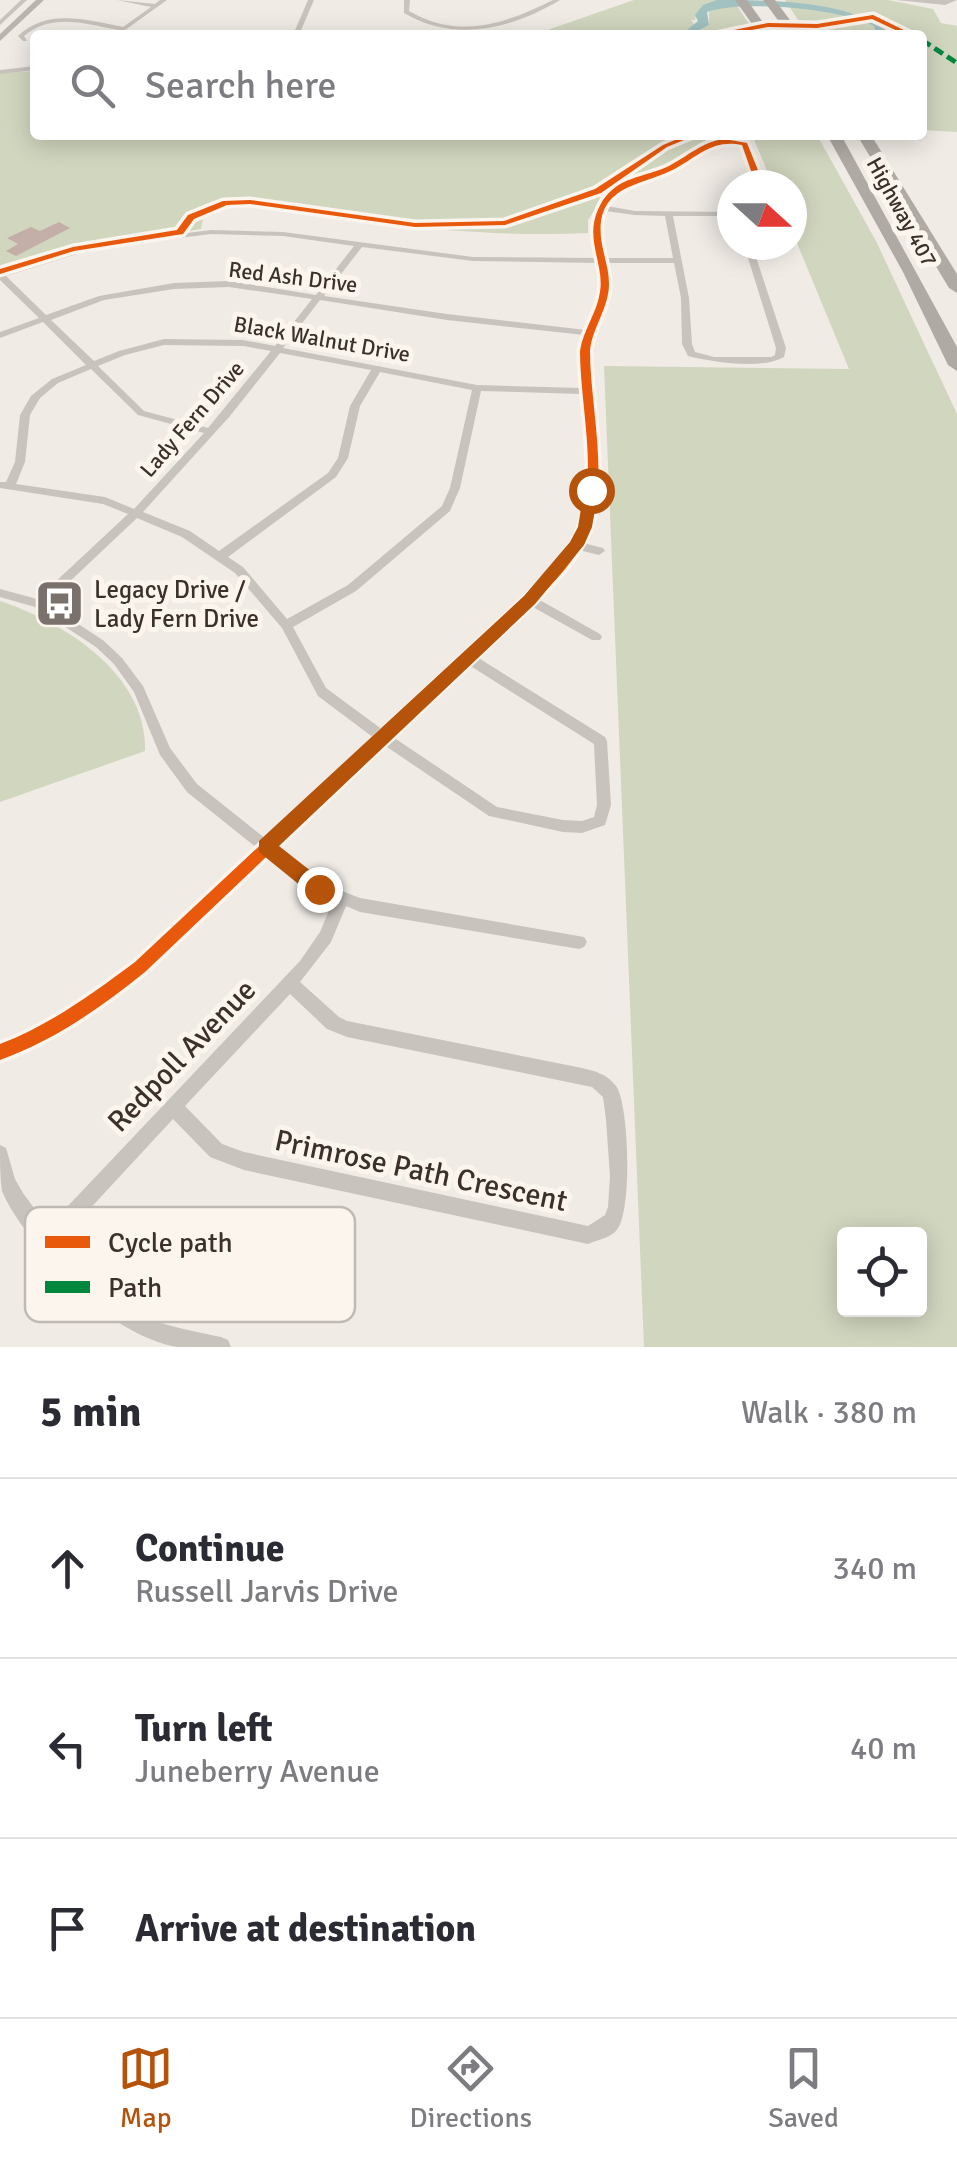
<!DOCTYPE html>
<meta charset="utf-8">
<style>
:root{--surface:#fff;--page:#f7f7f7;--text:#2b2b33;--muted:#7c7c81;--line:#e1e1e2;--accent:#b45309}
body{margin:0;font-family:Signika,sans-serif;background:var(--page);color:var(--text)}
.controls{position:absolute;right:30px;bottom:30px;display:grid;overflow:hidden;border-radius:10px;box-shadow:0 5px 25px #0003}
.controls button{width:90px;height:90px;display:grid;place-items:center;padding:0;border:0;border-bottom:2px solid var(--line);background:var(--surface);color:var(--text);font:50px sans-serif}
.compass{position:absolute;left:717px;top:170px;width:90px;height:90px;border-radius:50%;background:var(--surface);box-shadow:0 5px 25px #0003;rotate:111deg}
.stop{position:absolute;width:30px;height:30px;margin:-22px;border:8px solid #b45309;border-radius:50%;background:#fff}
.stop.end{background:#b45309;border-color:#fff;box-shadow:0 2px 10px #0008}
.list{margin:0;padding:0;list-style:none}
h2{display:flex;justify-content:space-between;align-items:center;height:130px;margin:0;padding:0 40px;font-size:42px}
h2 small{font-size:32px;font-weight:400;color:var(--muted)}
.list li{display:grid;grid-template-columns:65px 1fr auto;gap:30px;align-items:center;box-sizing:border-box;height:180px;padding:0 40px;border-top:2px solid var(--line)}
.list b{display:block;font-size:38px;white-space:nowrap}
.list p{margin:0;font-size:32px;white-space:nowrap;color:var(--muted)}
.list em{font-size:32px;font-style:normal;color:var(--muted)}
.icon{flex:none;width:55px;height:55px;fill:none;stroke:currentColor;stroke-width:2;stroke-linecap:round;stroke-linejoin:round}
.map{position:relative;flex:none;width:957px;height:1347px;overflow:hidden}
.search{position:absolute;background:var(--surface);box-shadow:0 5px 25px #0003;left:30px;right:30px;top:30px;height:110px;display:flex;align-items:center;gap:25px;box-sizing:border-box;padding:0 35px;border-radius:10px;color:var(--muted);font-size:38px}
.sheet{height:670px;background:var(--surface)}
nav{display:flex;justify-content:space-around;align-items:center;box-sizing:border-box;height:140px;border-top:2px solid var(--line);background:var(--surface);font-size:28px;color:var(--muted)}
nav a{display:grid;justify-items:center;gap:5px}
nav .on{color:var(--accent)}
.map>svg:first-child{display:block}
</style>
<div class="map">
<svg width="957" height="1347" viewBox="0 0 957 1347">
<rect width="100%" height="100%" fill="#f0ebe5"/>
<g fill="#d1d6bf" fill-rule="evenodd">
<polygon points="634,0 726,0 711,3 696,14 695,20 691,20 699,31 709,25 709,10 734,1 756,35 533,35"/>
<polygon points="785,0 888,0 933,9 941,23 957,26 957,132 922,130 922,35 808,35"/>
<path d="M35,71V135H734L707,140L675,161L610,186L588,220V233C521,236 448,232 381,223C323,216 264,200 205,206L201,229L70,249L0,272V73Z"/>
<path d="M739,135H817L876,241L957,414V1347H644L604,366L849,369L792,231V185H773L753,137ZM920,1234V1310H844V1234Z"/>
<path d="M0,601C63,622 147,673 145,751L0,802Z"/>
</g>
<path fill="#a1c2c1" d="M717,0C771,0 852,0 892,35H877L874,26C839,8 740,0 707,12L709,25C691,37 670,35 648,35L687,30L698,21L695,15L703,5Z"/>
<polygon fill="#c3afa7" points="59,222 70,228 16,256 6,251 18,244 7,238 31,227 40,231"/>
<g fill="none" stroke-linecap="round" stroke-linejoin="round">
<g fill="#c9c3be" fill-rule="evenodd">
<polygon points="21,0 27,0 0,25 0,20"/>
<path d="M117,0L155,4L160,0H167L121,33L119,30C86,24 52,12 24,36L27,41H23L18,36C48,8 86,20 123,27L151,7Z"/>
<polygon points="308,0 314,0 299,35 293,35"/>
<path d="M404,0H410L409,11C458,40 505,24 553,0H560C512,29 454,43 404,13Z"/>
<polygon points="896,0 957,0 945,5"/>
<polygon points="35,66 35,70 0,74 0,70"/>
<path d="M724,139L747,143L764,185H756L742,145L724,143L710,147L671,171L624,188L617,193L607,206L635,211L732,212V216H673L689,298L692,344L695,352L714,357H771L775,355L776,348L744,245H752L786,348L784,357C763,370 711,362 688,356L682,344L681,298L674,263H606C615,301 594,316 590,351C590,413 613,486 583,543L603,548L605,551L599,555L579,550L565,569L538,599L600,634L602,637L600,640H592L531,606L477,657L605,737L607,741L611,805L605,825L582,833L563,832L489,816L384,745L277,847L324,884L360,898L584,937L587,942L584,947L579,949L360,912L346,906L331,942L300,982L339,1017L347,1021L582,1068C595,1071 607,1074 616,1086C629,1103 633,1214 616,1231C609,1238 597,1240 588,1244L244,1170L210,1157L173,1119L60,1241C85,1269 115,1304 151,1319C173,1328 198,1332 221,1337L228,1340L231,1347C213,1347 194,1347 177,1347C160,1344 141,1336 126,1327C87,1305 19,1233 2,1191C0,1178 0,1159 0,1145L6,1148L15,1179L23,1193L48,1227L300,961L320,932L333,901L314,894L267,857C185,934 108,1019 0,1060V1044C50,1025 92,994 135,962L257,848L187,792L160,755L134,692L114,664L96,647L35,607L0,597V589L37,599L128,514L103,504L0,488V482H6L15,462L20,415L31,396L52,379L86,365L43,322L0,338V332L39,318L0,280V272L92,245L211,230L283,232L473,257L597,258C590,224 596,193 630,179C643,175 656,172 668,166C688,157 702,142 724,139ZM605,211L635,215L665,216L673,258H605C601,241 600,227 605,211ZM211,234L283,236L354,246L316,295L229,281L174,283L99,296L46,315L6,276L93,249ZM362,247L473,261L598,263C603,289 596,307 586,330L447,314L324,296ZM229,287L312,299L275,346L243,340L164,339L119,351L94,361L51,320L104,300L174,289ZM320,300L447,320L584,335L580,351L581,388L477,385L283,348ZM164,345L243,346L271,351L208,428L144,411L98,366L125,355ZM280,353L371,370L350,406L338,458L328,473L219,551L190,531L143,512L230,416ZM91,369L138,415L204,433L134,509L105,497L16,484L25,462L30,415L40,398L58,383ZM380,372L472,390L450,488L442,506L348,585L287,619L243,567L228,557L336,477L348,458L360,406ZM481,391L581,394L587,486L580,527L571,545L557,563L526,597L383,730L326,688L293,627L356,591L450,511L460,488ZM137,518L182,537L235,573L282,628L318,696L374,738L266,839L197,784L170,748L143,686L122,658L104,641L47,603ZM469,665L594,744L597,805L594,817L582,821L563,820L497,807L393,737ZM290,994L327,1029L347,1037L592,1087L603,1097L606,1120L610,1176L608,1207L605,1215L588,1226L244,1152L222,1144L185,1106Z"/>
</g>
<polygon fill="#bab3ae" fill-rule="evenodd" points="36,0 44,0 0,41 0,34"/>
<g fill="#afaaa4" fill-rule="evenodd">
<polygon points="735,0 747,0 772,35 760,35"/>
<polygon points="763,0 775,0 801,35 789,35"/>
<polygon points="827,135 841,135 957,347 957,371 948,365 903,272"/>
<polygon points="857,135 871,135 957,274 957,293 949,288"/>
</g>
<polyline stroke="#00873e" stroke-width="5" stroke-dasharray="10 5" stroke-linecap="butt" points="922,40 957,63"/>
<defs>
<g id="cycleway">
<polygon points="873,15 914,35 906,35 872,19 817,28 768,27 723,35 710,35 768,23 817,24"/>
<polygon points="687,135 696,135 667,147 601,193 505,225 415,227 250,204 227,205 194,219 183,234 74,251 0,274 0,269 73,247 177,230 188,215 223,201 250,200 415,223 504,221 595,189 663,145"/>
<path d="M724,139L747,143L764,185H756L742,145C715,139 700,154 678,167C644,187 596,182 601,238C603,254 609,268 609,284C609,308 592,328 590,351C590,407 611,484 587,536C574,562 554,582 534,603L145,972C100,1008 55,1040 0,1060V1044C50,1025 92,994 135,962L526,597C544,579 564,560 575,537C601,485 580,408 580,351C583,330 597,313 600,292C604,269 590,247 594,223C596,211 603,197 612,190C628,176 651,175 669,166C688,156 702,142 724,139Z"/>
</g>
</defs>
<use href="#cycleway" stroke="#fbf5ee" stroke-width="7"/>
<use href="#cycleway" fill="#e8590c" fill-rule="evenodd"/>
</g>
<polygon fill="#b45309" points="591,486 598,490 592,527 584,545 535,604 279,846 326,883 326,895 312,895 259,852 259,841 524,596 570,542 578,527 584,490"/>
<defs>
<symbol id="bus-square" viewBox="-11 -11 22 22"><rect x="-9" y="-9" width="18" height="18" rx="4" fill="#7a716c" stroke="#fbf5ee"/><path d="M-5-6H5V4H4V6H2V4H-2V6H-4V4H-5ZM-3.5-4V0h7V-4ZM-3.5 1.2v1.5H-2V1.2ZM2 1.2v1.5H3.5V1.2Z" fill="#fff"/></symbol>
</defs>
<g fill-rule="evenodd">
<use href="#bus-square" x="32" y="576" width="55" height="55"/>
</g>
<g text-anchor="middle" dominant-baseline="central" stroke-width="10" stroke-linejoin="round" paint-order="stroke">
<g font-size="22" fill="#3b302b" stroke="#fbf5ee">
<text transform="translate(902 212) rotate(61)">Highway 407</text>
<text transform="translate(293 277) rotate(7)">Red Ash Drive</text>
<text transform="translate(322 339) rotate(10)">Black Walnut Drive</text>
<text transform="translate(192 419) rotate(-49)">Lady Fern Drive</text>
</g>
<g font-size="25" fill="#3b302b" stroke="#fbf5ee" text-anchor="start">
<text x="94" y="589">Legacy Drive /<tspan x="94" dy="29">Lady Fern Drive</tspan></text>
</g>
<g font-size="30" fill="#3b302b" stroke="#fbf5ee">
<text transform="translate(182 1056) rotate(-46)">Redpoll Avenue</text>
<text transform="translate(421 1171) rotate(12)">Primrose Path Crescent</text>
</g>
</g>
<rect x="25" y="1207" width="330" height="115" rx="15" fill="#fbf5ee" stroke="#c1bab4" stroke-width="2.5"/>
<rect x="45" y="1236" width="45" height="12" fill="#e8590c"/>
<rect x="45" y="1281" width="45" height="12" fill="#00873e"/>
<g font-size="28" fill="#3b302b">
<text x="108" y="1252">Cycle path</text>
<text x="108" y="1297">Path</text>
</g>
</svg>
<div class="controls">
<button><svg class="icon" aria-label="locate" viewBox="0 0 24 24"><circle cx="12" cy="12" r="6"/><path d="M12 2v4M12 18v4M2 12h4M18 12h4"/></svg></button>
</div>
<svg class="compass" viewBox="-18 -18 36 36"><path d="M0-13l5 13h-10z" fill="#e53935"/><path d="M0 13l5-13h-10z" fill="#7c7c81"/></svg>
<div class="stop" style="left:591px;top:490px"></div>
<div class="stop end" style="left:319px;top:889px"></div>
<div class="search"><svg class="icon" aria-label="search" viewBox="0 0 24 24"><circle cx="10" cy="10" r="6"/><path d="M15 15l6 6"/></svg>Search here</div>
</div>
<section class="sheet">
<h2>5 min<small>Walk · 380 m</small></h2>
<ul class="list">
<li><svg class="icon" aria-label="ahead" viewBox="0 0 24 24"><path d="M12 20V5M6 11l6-6 6 6"/></svg><div><b>Continue</b><p>Russell Jarvis Drive</p></div><em>340 m</em></li>
<li><svg class="icon" aria-label="left" viewBox="0 0 24 24"><path d="M17 20v-9H6M10 6l-5 5 5 5"/></svg><div><b>Turn left</b><p>Juneberry Avenue</p></div><em>40 m</em></li>
<li><svg class="icon" aria-label="arrive" viewBox="0 0 24 24"><path d="M6 21V4h12l-3 4 3 4H6"/></svg><div><b>Arrive at destination</b></div></li>
</ul>
</section>
<nav>
<a class="on"><svg class="icon" aria-label="map" viewBox="0 0 24 24"><path d="M3 6l6-2 6 2 6-2v14l-6 2-6-2-6 2zM9 4v14M15 6v14"/></svg>Map</a>
<a><svg class="icon" aria-label="directions" viewBox="0 0 24 24"><path d="M12 3l9 9-9 9-9-9zM9 14v-3h6M13 9l2 2-2 2"/></svg>Directions</a>
<a><svg class="icon" aria-label="saved" viewBox="0 0 24 24"><path d="M7 4h10v16l-5-4-5 4z"/></svg>Saved</a>
</nav>
